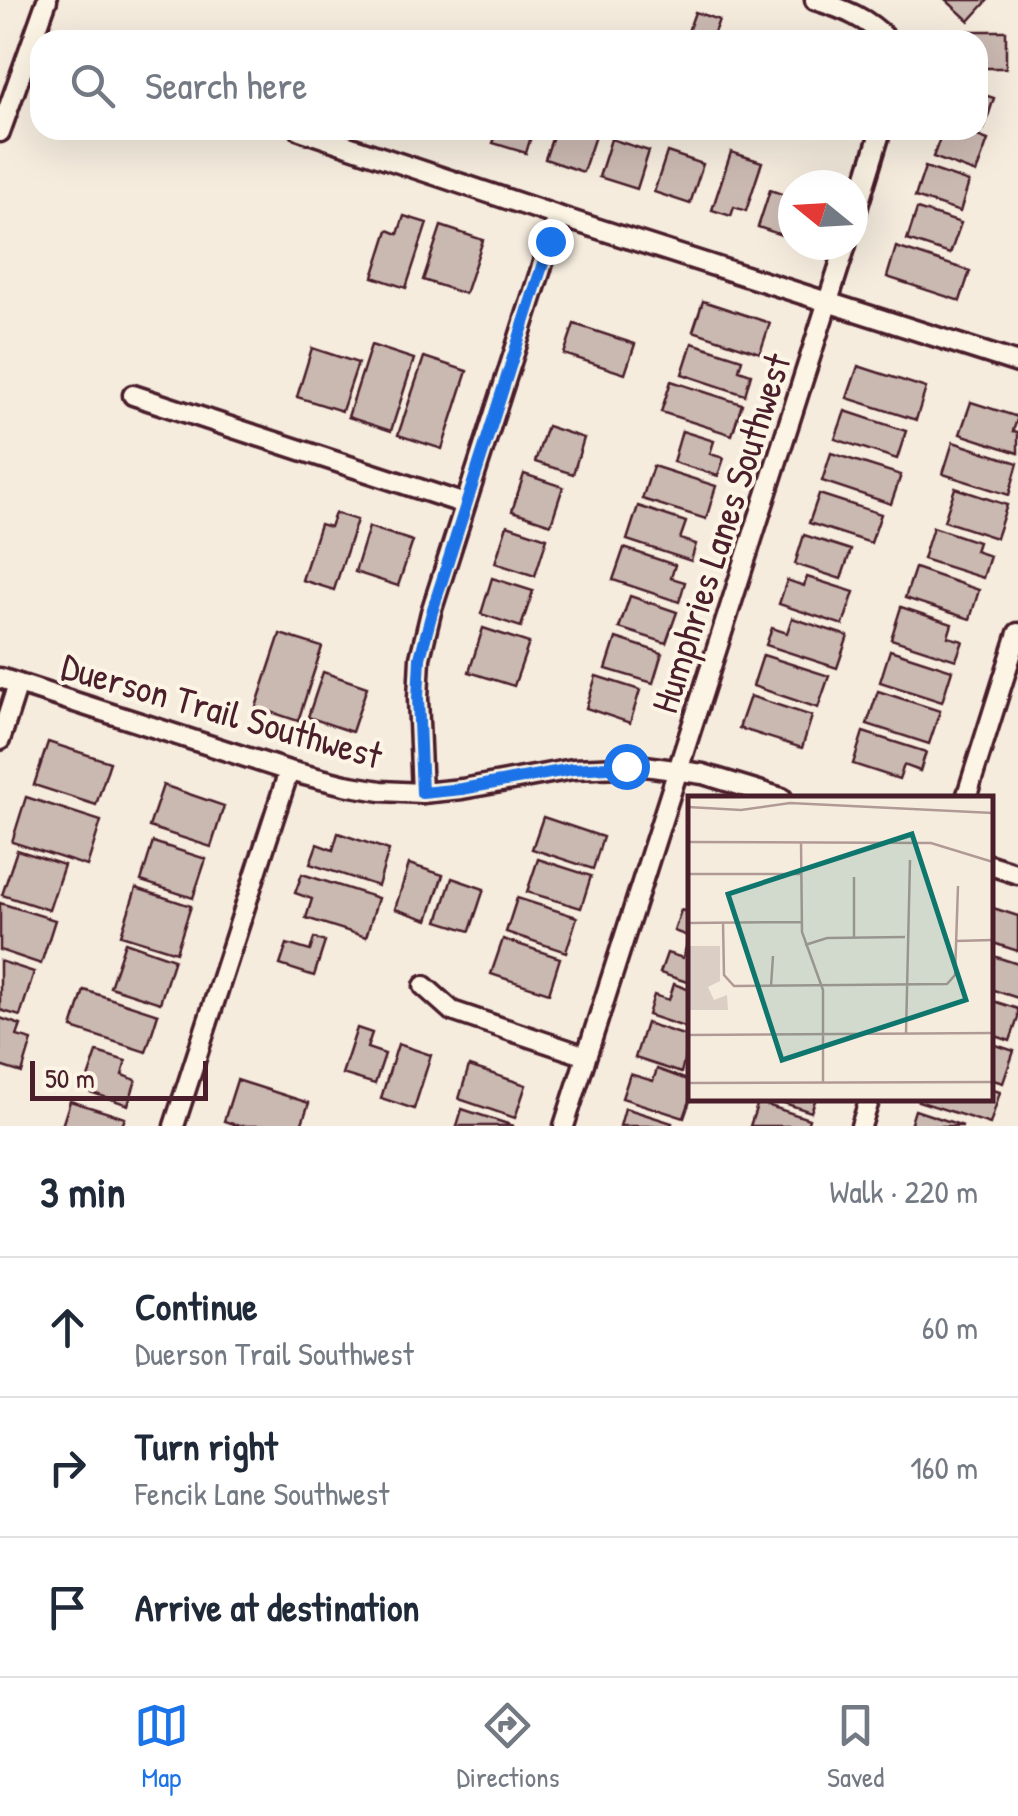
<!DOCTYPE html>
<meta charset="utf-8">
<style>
:root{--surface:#fff;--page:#f6f6f7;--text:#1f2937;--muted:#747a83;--line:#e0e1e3;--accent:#1a73e8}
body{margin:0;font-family:"Patrick Hand",sans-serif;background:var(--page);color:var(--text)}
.compass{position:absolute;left:778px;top:170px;width:90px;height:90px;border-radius:50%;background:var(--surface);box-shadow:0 10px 40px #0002;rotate:288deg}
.scale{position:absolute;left:30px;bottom:25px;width:178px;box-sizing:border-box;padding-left:10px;border:5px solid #4a1f2b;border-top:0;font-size:28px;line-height:35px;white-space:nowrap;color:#4a1f2b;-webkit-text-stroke:8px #fcf5e5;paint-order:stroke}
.stop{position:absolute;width:30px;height:30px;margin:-22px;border:8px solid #1a73e8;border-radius:50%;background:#fff}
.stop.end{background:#1a73e8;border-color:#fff;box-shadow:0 2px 10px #0008}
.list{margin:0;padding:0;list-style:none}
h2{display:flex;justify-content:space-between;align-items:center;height:130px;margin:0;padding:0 40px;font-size:42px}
h2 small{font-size:32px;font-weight:400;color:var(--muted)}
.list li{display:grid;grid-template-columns:65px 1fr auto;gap:30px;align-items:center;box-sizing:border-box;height:140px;padding:0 40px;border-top:2px solid var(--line)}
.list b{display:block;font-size:38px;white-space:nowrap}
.list p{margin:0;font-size:32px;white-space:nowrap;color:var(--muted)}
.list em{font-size:32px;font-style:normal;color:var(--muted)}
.icon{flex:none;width:55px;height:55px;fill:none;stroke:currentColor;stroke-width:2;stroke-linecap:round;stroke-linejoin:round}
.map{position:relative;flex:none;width:1018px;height:1126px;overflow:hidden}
.search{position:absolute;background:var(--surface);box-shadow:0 10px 40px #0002;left:30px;right:30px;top:30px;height:110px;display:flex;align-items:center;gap:25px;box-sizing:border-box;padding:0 35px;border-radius:30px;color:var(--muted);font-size:38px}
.sheet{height:550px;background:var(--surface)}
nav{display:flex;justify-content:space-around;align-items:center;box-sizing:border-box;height:140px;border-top:2px solid var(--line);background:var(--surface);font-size:28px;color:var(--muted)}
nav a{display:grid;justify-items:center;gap:5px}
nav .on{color:var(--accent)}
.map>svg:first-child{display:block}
</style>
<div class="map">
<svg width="1018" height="1126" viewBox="0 0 1018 1126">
<rect width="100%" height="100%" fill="#f5ecde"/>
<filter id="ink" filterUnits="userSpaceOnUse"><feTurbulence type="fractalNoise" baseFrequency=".01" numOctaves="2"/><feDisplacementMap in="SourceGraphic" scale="20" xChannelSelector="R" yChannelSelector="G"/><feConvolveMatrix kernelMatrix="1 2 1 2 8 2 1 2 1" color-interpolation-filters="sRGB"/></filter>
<g filter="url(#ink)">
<g fill="#cab9b1" stroke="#4a1f2b" stroke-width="2.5">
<polygon points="946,0 988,0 969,21"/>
<polygon points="695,12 719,20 713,35 728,40 685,40"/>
<polygon points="966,31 1006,31 1006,68 978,68 978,40 966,40"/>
<polygon points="978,93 994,98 984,129 978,127"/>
<polygon points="498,130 533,130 526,153 493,143"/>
<polygon points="555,130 597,130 583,172 545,159"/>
<polygon points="943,130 961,130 988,140 976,173 933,157"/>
<polygon points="611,139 649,151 637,189 599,177"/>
<polygon points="667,152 703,164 690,204 654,192"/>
<polygon points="731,152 762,162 746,211 734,207 731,216 712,210"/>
<polygon points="925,167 969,182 960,212 915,197"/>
<polygon points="770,190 793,198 793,239 758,227"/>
<polygon points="917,209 961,223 950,254 907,240"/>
<polygon points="404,216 427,223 406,288 373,277 388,230 398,234"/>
<polygon points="441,226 483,240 465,294 423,280"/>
<polygon points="896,247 970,271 960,301 887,277"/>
<polygon points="703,301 770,323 760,353 693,331"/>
<polygon points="574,324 635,344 625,374 564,354"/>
<polygon points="692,343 742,359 739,370 751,374 745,395 682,374"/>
<polygon points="371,345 414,359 391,431 348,417"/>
<polygon points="312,348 358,363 342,411 297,397"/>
<polygon points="424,357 467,371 442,449 398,435"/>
<polygon points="858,366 926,388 916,420 847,398"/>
<polygon points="671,381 742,404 732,435 661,412"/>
<polygon points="971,402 1018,417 1013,431 1018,432 1018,453 960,434"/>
<polygon points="845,411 906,431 897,459 835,439"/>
<polygon points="547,426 584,438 573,474 535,462"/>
<polygon points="682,431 714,441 710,454 724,458 718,476 673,462"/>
<polygon points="953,442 1018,463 1009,495 943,474"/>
<polygon points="831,453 901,475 891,504 822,481"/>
<polygon points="653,466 716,486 706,519 642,499"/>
<polygon points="524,474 563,487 551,524 512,511"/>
<polygon points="955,488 1007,505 996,538 944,521"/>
<polygon points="819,494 881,514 871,543 809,523"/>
<polygon points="638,506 686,522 680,539 696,544 691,561 627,540"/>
<polygon points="335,513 357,520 334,590 302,580 320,524 330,527"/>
<polygon points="507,525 547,538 535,576 495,563"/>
<polygon points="369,527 413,541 398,586 355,572"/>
<polygon points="933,527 978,542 975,551 990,556 983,578 923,559"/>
<polygon points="804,535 851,550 841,579 795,564"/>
<polygon points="624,548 675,565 671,578 685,582 679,602 613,580"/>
<polygon points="915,568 979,590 970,619 905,598"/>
<polygon points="807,577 854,592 843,625 779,604 787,580 804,586"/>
<polygon points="492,578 533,591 521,627 481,614"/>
<polygon points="630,596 677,612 666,643 619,628"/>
<polygon points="901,607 952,624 948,637 963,641 956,660 891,639"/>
<polygon points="792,618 848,636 837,668 766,645 772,628 787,633"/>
<polygon points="483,628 529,643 514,686 469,672"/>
<polygon points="280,634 322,647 298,721 256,707"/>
<polygon points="616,638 662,653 653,683 606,669"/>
<polygon points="890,650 952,670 942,702 880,682"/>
<polygon points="763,655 829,676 818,708 753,686"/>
<polygon points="323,672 367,687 352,732 308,717"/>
<polygon points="596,676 640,690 630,723 586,708"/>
<polygon points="878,691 940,711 929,744 867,724"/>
<polygon points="750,696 812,716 802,748 739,728"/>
<polygon points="863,732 926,752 920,771 904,765 899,779 853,764"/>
<polygon points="48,742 110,762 96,805 34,785"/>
<polygon points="163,785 224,806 211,847 149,827"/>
<polygon points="26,797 101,821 87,866 12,842"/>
<polygon points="543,817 603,837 593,869 532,849"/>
<polygon points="338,833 389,850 378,886 310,864 317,844 333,850"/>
<polygon points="153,842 206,859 193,898 141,881"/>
<polygon points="17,850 64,865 49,910 2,895"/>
<polygon points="538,859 591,876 581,908 527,892"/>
<polygon points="409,864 443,875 428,920 395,909"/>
<polygon points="302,874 378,898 366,937 306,918 312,899 295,893"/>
<polygon points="452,878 484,889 470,931 438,921"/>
<polygon points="136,888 191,906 176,952 121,935"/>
<polygon points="517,898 577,917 566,952 506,932"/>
<polygon points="0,903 55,920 41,964 0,950"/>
<polygon points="990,907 1018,916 1018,951 990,942"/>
<polygon points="681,910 690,913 690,937 674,931"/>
<polygon points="314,938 325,942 314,976 280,965 287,944 310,951"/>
<polygon points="503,939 560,958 549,993 491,974"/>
<polygon points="125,942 174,959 160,1003 110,987"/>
<polygon points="687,944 690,945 690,983 660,973 667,953 683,958"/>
<polygon points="990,955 1018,964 1018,998 990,989"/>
<polygon points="0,961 34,972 20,1016 0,1010"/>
<polygon points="674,984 690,990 690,1029 648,1015 654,995 669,1000"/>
<polygon points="84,990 158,1014 146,1052 72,1028"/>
<polygon points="990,1000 1018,1009 1018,1018 1010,1041 990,1034"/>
<polygon points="0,1018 21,1025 17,1036 32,1040 22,1073 0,1066"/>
<polygon points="646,1023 690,1037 681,1073 635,1058"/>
<polygon points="357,1028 372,1033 367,1048 385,1054 375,1084 342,1074"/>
<polygon points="990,1043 1014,1051 1003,1083 990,1079"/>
<polygon points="398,1044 431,1055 414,1109 381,1098"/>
<polygon points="97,1052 126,1061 122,1075 136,1080 128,1105 84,1090"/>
<polygon points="469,1066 526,1085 515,1118 459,1099"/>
<polygon points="657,1069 690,1081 691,1098 684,1118 622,1098 630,1074 653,1081"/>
<polygon points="237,1080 309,1103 301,1126 239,1126 224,1121"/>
<polygon points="990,1089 1000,1092 990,1124 918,1101 919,1098 990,1098"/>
<polygon points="769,1098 816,1098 811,1112"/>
<polygon points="70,1101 125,1118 122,1126 62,1126"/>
<polygon points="758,1102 809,1119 807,1126 750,1126"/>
<polygon points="625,1108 672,1123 671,1126 620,1126"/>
<polygon points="462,1109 514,1126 457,1126"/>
<polygon points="915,1110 963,1126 910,1126"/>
</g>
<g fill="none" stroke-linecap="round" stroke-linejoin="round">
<defs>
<g id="street">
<path d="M815,0C844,9 867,18 888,40"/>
<polyline points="300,130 558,216 1018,363"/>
<polyline points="0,132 47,0"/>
<polyline points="853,222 881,130"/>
<polyline points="133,395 465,504"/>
<polyline points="0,678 289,771 345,785 381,791 422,793 462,789 573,769 645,766 703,774 782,798"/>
<polyline points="0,740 18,684"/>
<polyline points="422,793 418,698 420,658 431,612 558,216"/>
<polyline points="966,798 1018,633"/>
<polyline points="990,865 1018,874"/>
<polyline points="424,986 452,1011 586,1056"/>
<polyline points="174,1126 289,771"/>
<polyline points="564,1126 846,245"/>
<polyline points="861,1126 870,1098"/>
</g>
</defs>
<use href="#street" stroke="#4a1f2b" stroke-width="25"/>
<use href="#street" stroke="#fcf5e5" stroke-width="18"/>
</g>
</g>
<g fill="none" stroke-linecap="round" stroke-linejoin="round" filter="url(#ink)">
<polyline stroke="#1a73e8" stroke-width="12" points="550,241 432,612 420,658 418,698 422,793 462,789 572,769 626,766"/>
</g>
<g text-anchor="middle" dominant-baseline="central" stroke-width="8" stroke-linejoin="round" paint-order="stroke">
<g font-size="38" fill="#4a1f2b" stroke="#fcf5e5">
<text transform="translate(720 533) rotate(-72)">Humphries Lanes Southwest</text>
<text transform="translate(222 710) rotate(16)">Duerson Trail Southwest</text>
</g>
</g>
<g transform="translate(688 796)">
<rect width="305" height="305" fill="#f5ecde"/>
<path d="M0,150H32V185L20,191L26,204L39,199L40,214H0Z" fill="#dbcec4"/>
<path fill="none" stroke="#b19a96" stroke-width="2.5" d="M0,11L53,14L102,7L305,17M0,46L243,47L305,66M113,46L114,136L135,194V286M0,78H113M35,126L36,179L46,190L259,188L267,179L270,90M0,127L113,126M166,141V81M267,145L305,144M117,149L139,142L217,141M83,190L85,160M218,238L222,64M0,239L305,237M0,287L305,286"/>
<path fill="#0f766e" fill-opacity="0.15" stroke="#0f766e" stroke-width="5" d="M224,38L278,204L94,264L40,98Z"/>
<rect width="305" height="305" fill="none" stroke="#4a1f2b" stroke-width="5"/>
</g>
</svg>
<svg class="compass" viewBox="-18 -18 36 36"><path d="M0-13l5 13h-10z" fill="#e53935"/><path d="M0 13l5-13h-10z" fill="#747a83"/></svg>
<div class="scale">50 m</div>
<div class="stop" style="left:626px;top:766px"></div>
<div class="stop end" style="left:550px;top:241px"></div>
<div class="search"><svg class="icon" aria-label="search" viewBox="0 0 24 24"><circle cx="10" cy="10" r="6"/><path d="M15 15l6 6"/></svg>Search here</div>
</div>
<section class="sheet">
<h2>3 min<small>Walk · 220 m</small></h2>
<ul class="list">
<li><svg class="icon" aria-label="ahead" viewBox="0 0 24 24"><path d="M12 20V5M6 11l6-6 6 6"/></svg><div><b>Continue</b><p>Duerson Trail Southwest</p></div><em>60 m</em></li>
<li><svg class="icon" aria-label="right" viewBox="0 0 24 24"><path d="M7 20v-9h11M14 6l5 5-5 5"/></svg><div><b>Turn right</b><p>Fencik Lane Southwest</p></div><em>160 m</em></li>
<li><svg class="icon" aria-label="arrive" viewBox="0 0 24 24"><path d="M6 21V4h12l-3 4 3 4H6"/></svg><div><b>Arrive at destination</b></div></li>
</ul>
</section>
<nav>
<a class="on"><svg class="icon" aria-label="map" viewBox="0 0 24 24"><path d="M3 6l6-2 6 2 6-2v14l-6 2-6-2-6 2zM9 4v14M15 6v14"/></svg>Map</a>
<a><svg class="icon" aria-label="directions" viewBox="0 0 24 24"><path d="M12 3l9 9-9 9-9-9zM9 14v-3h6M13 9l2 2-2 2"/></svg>Directions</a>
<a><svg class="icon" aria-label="saved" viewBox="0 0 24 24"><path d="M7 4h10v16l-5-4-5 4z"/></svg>Saved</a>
</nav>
